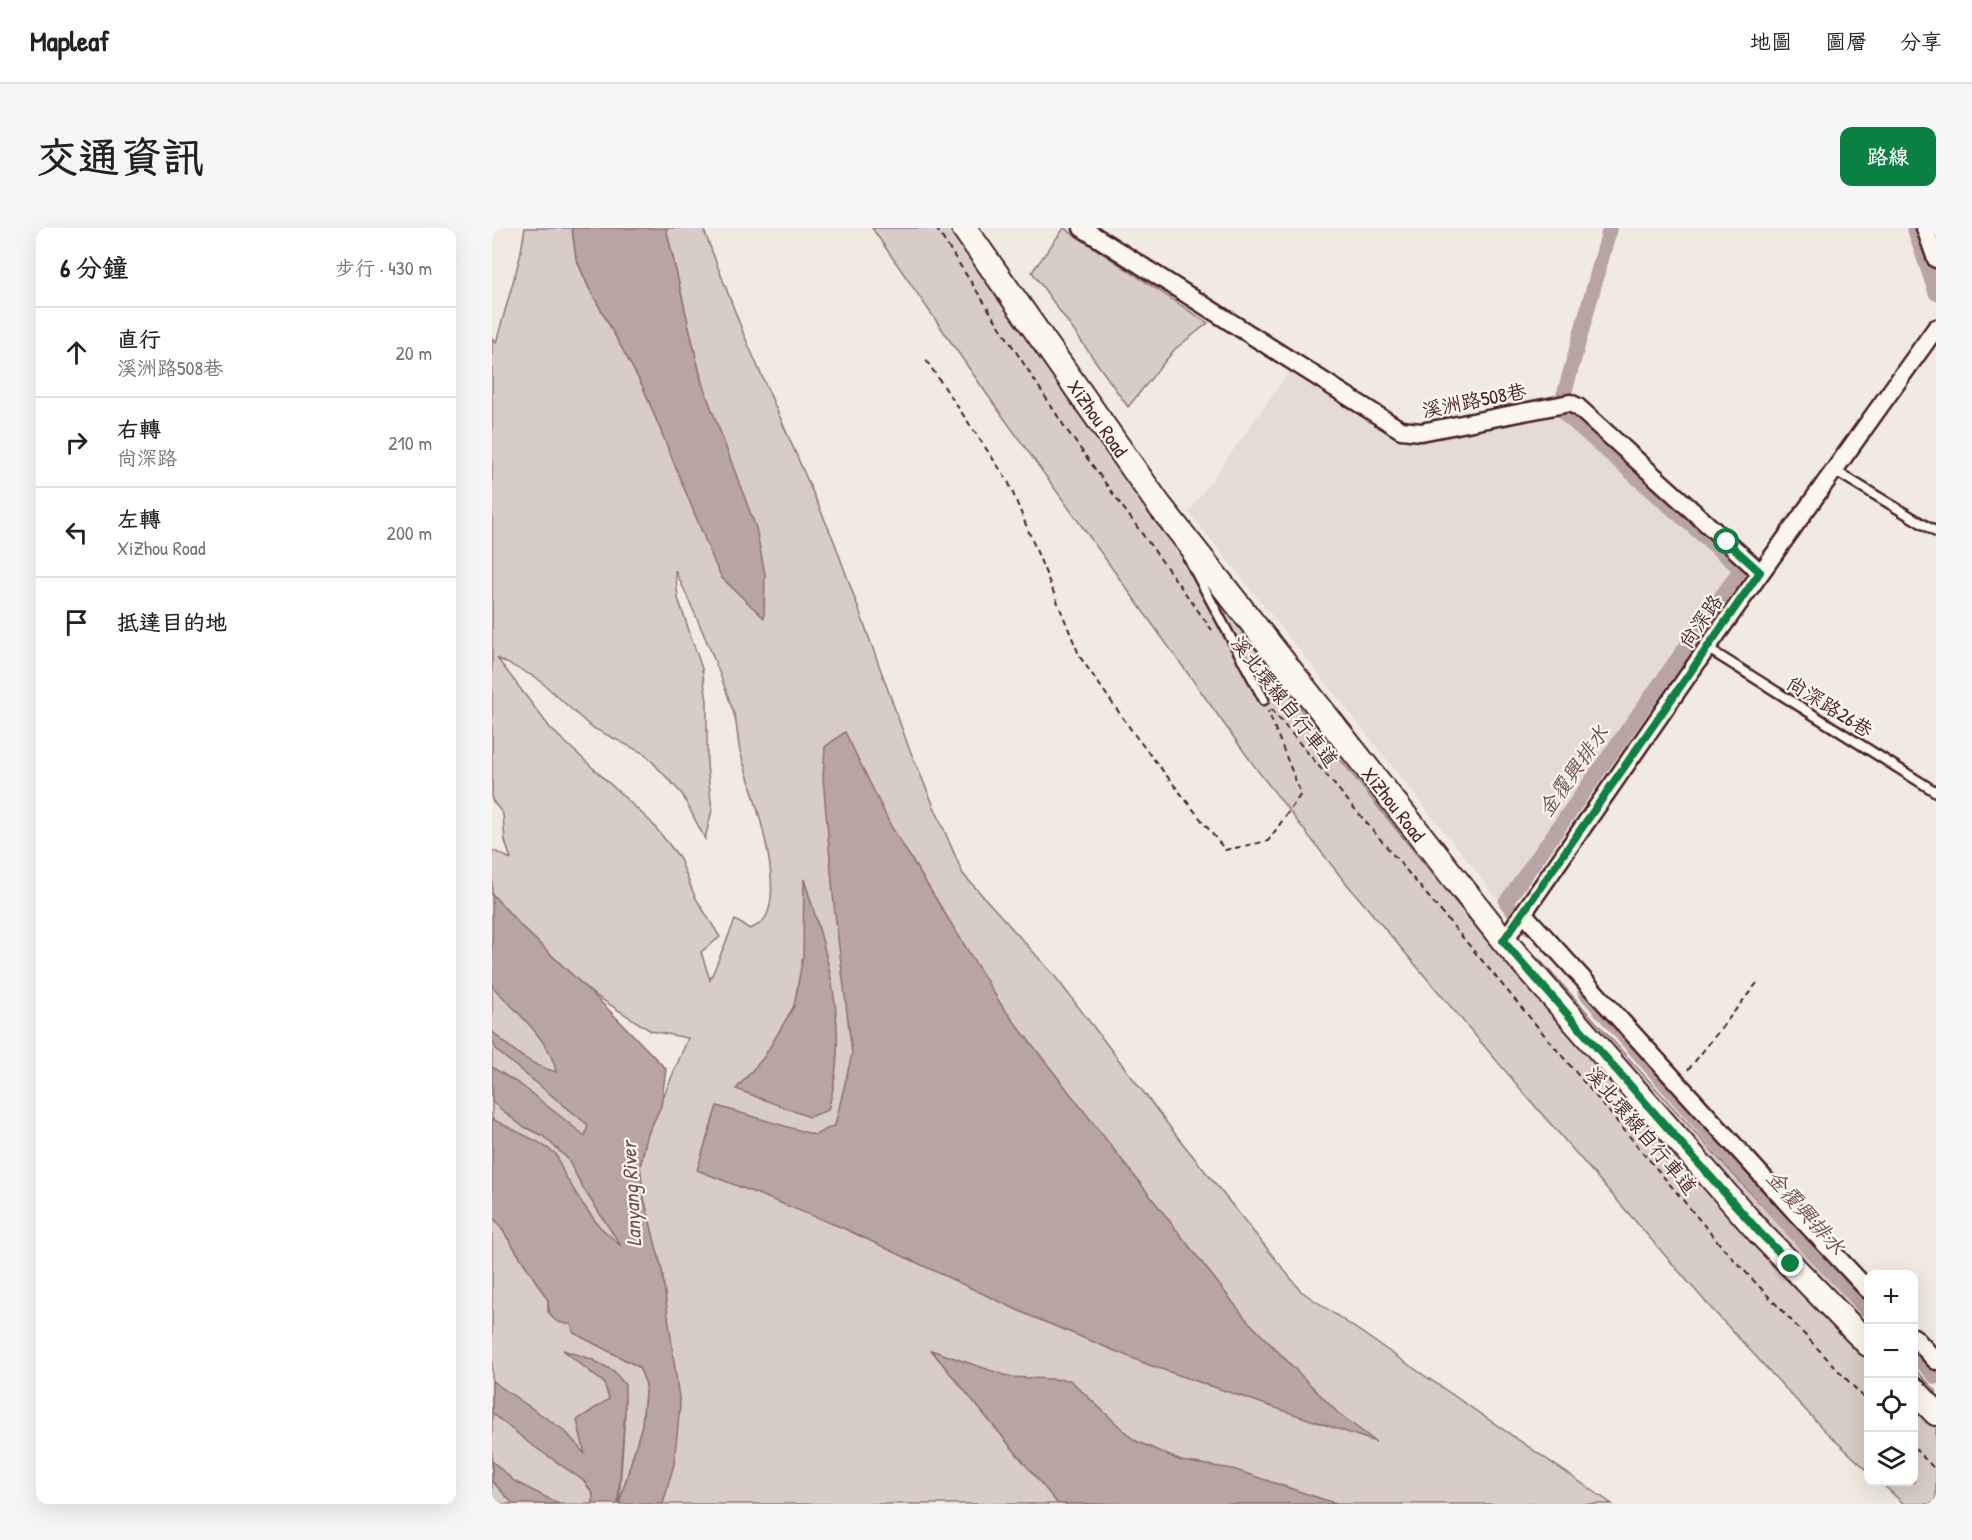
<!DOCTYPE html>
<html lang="zh-TW">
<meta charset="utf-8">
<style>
:root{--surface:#fff;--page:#f6f6f6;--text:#222;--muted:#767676;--line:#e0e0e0;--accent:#0b8043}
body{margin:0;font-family:"Patrick Hand","LXGW WenKai TC",sans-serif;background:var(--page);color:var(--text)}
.controls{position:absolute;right:18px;bottom:18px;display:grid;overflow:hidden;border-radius:12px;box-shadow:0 6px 24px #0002}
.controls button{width:54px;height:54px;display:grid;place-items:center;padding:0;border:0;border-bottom:2px solid var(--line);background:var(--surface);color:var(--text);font:30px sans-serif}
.stop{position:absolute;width:18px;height:18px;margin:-14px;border:4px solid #0b8043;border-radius:50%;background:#fff}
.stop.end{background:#0b8043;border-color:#fff;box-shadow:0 2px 6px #0008}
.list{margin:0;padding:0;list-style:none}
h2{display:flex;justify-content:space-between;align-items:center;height:78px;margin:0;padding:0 24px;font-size:26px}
h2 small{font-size:20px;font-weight:400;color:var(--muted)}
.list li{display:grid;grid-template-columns:39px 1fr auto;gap:18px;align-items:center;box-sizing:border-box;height:90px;padding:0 24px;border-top:2px solid var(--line)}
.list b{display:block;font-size:22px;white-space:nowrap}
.list p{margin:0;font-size:20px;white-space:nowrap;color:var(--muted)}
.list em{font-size:20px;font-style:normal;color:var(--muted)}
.icon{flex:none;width:33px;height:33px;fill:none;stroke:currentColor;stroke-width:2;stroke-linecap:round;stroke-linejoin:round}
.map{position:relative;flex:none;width:1444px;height:1276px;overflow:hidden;border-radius:12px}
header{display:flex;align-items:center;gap:36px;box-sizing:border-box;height:84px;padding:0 30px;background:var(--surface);border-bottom:2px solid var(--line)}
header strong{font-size:28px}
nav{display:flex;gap:33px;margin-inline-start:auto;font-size:21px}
.intro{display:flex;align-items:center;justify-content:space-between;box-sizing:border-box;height:144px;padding:0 36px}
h1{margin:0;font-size:42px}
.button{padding:15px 27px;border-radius:12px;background:var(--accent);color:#fff;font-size:21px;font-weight:700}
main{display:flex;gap:36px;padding:0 36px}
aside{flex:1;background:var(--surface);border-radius:12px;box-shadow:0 6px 24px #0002}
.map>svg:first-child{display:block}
</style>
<header>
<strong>Mapleaf</strong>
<nav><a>地圖</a><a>圖層</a><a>分享</a></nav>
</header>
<div class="intro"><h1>交通資訊</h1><a class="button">路線</a></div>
<main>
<aside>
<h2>6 分鐘<small>步行 · 430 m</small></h2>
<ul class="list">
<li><svg class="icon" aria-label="ahead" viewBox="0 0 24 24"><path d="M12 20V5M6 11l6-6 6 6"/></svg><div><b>直行</b><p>溪洲路508巷</p></div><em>20 m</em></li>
<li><svg class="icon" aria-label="right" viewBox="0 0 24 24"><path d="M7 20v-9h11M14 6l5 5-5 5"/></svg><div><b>右轉</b><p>尚深路</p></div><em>210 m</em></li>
<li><svg class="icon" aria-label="left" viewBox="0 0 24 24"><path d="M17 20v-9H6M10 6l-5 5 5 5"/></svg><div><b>左轉</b><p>XiZhou Road</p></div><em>200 m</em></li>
<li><svg class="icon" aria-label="arrive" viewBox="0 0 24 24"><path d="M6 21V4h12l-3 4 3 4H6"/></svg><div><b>抵達目的地</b></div></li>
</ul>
</aside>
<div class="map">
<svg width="1444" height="1276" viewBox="0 0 1444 1276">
<rect width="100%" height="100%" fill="#f0eae0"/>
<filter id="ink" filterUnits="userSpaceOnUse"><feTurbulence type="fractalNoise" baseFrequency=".0167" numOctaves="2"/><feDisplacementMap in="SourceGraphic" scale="12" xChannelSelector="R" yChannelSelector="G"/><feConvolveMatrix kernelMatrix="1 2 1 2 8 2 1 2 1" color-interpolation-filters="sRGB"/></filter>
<g filter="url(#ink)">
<polygon fill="#e4dbd2" points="797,144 910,215 1068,185 1242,342 1019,660 1007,672 697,284"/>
<g fill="#d8ccc6" stroke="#917678" stroke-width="1.5" fill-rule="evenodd">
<path d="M33,0H80L84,30L96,58L151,159L185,241L210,155L174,0H211L252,107L342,313L417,520L471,646L562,747L684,907L809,1063L1120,1276H156L151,966L148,939L155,908L196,810L159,803L98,764L29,698L0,666V622L19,631L13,613L11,586L0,572V110L4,115L28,29ZM183,342C205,389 226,436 242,486C246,499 245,513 249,527C259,560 297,666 270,694C267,697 261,699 258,701L243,692L218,752L209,724L228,709L203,669L187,629L159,594L59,501L5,430L45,450L99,499L153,526L190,566L213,611L220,582L215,537V473L210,441L186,370Z"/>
<path d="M380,0H463C529,94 593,188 660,281C775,442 898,597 1025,748L1047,731L1251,957L1376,1092V1243L1333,1203L1218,1079L1043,878L849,649L766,543L499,172Z"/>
<polygon points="572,0 716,95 683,121 636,179 540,44"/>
<polygon points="0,756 92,853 131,1020 0,931"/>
<polygon points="0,989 6,995 56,1072 56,1084 79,1096 82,1105 147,1139 154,1156 150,1197 127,1276 133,1184 101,1266 101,1276 0,1276"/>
<polygon points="1422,1140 1444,1163 1444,1276 1412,1276 1388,1254 1422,1254"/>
</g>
<g fill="#b8a4a2" stroke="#8c6f72" stroke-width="1.5">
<polygon points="80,0 174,0 210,155 264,300 273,346 272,390 230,350 223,336 151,159 96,58 84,30"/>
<polygon points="353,504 399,598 510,778 754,1091 845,1184 884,1214 657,1137 536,1087 351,1000 205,942 225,878 323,907 343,897 360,826 342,677 331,550 333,519"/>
<path d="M312,651C336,728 359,802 336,882L317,889L244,861L272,829L302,778L311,728Z"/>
<path d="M0,666L29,698L113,778L174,841L169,878L155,908L148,939L151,966L170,1042L188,1178L182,1236L171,1276H127L150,1197L154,1156L147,1139L82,1105L79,1096C61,1096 56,1088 56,1072L6,995L0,989V891L46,914L64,926L72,946L90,975L107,998L129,1018L91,960L75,930L51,908L30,898L0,874V839L29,857L93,908L96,897L5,823L0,812V803C19,821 37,837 64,844C60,814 20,779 0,758Z"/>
<polygon points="71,1122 99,1131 122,1143 133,1157 133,1182 126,1276 101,1276 101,1266 92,1253 37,1215 0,1185 0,1153 73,1203 93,1226 85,1192 117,1171 112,1155"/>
<polygon points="439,1122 518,1149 578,1152 642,1212 689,1233 741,1241 845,1276 566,1276"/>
<polygon points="0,1233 22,1253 67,1276 21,1276 0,1253"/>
</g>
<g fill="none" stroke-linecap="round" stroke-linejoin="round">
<polyline stroke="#8c6f72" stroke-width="4.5" points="1442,0 1444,5"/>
<g stroke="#b8a4a2" stroke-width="15">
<polyline points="1422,0 1444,65"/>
<polyline points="1035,699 1014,674 1249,341 1073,186 1070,174 1118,0"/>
<polyline points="1093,764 1323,1027 1376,1081"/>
<polyline points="1422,1126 1444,1149"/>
</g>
<defs>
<g id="lane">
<polyline points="1342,242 1444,304"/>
<polyline points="696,330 772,472"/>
<polyline points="1215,420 1444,564"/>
</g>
<g id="street">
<polyline points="590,0 909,202 929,204 1078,175 1086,179 1268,344"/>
<polyline points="1433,0 1444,31"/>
<polyline points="1032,686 1303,984 1376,1062"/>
<polyline points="1012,713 1215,420 1444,100"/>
<polyline points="1422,1109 1444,1133"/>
</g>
<g id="secondary">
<polyline points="472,0 667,277 1012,713 1268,1005 1376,1116"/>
<polyline points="1422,1162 1444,1185"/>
</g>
</defs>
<use href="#lane" stroke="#4a1f2b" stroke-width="13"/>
<use href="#street" stroke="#4a1f2b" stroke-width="21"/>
<use href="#secondary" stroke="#4a1f2b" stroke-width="28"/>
<g stroke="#4a1f2b" stroke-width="2" stroke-dasharray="6 4.5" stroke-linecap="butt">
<polyline points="444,0 574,201 720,402"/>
<polyline points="434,132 516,253 588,429 645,510 733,622 776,613 809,566 776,483"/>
<polyline points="779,481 1232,1021 1376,1174"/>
<polyline points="1196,842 1265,755"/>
<polyline points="1422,1220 1444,1242"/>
</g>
<use href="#lane" stroke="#fbf7ec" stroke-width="8"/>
<use href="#street" stroke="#fbf7ec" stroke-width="16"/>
<use href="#secondary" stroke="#fbf7ec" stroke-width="24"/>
</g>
</g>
<g fill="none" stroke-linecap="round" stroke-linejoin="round" filter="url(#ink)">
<polyline stroke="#0b8043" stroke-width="8" points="1235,314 1268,344 1011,713 1268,1005 1299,1036"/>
</g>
<g text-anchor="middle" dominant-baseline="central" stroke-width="4.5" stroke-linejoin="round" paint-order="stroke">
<g font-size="20" fill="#4a1f2b" stroke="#fbf7ec">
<text transform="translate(982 172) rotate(-11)">溪洲路508巷</text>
<text transform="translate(606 190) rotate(55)">XiZhou Road</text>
<text transform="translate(1208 393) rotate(-55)">尚深路</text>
<text transform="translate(793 473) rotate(52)">溪北環線自行車道</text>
<text transform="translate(1338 478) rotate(32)">尚深路26巷</text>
<text transform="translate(902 576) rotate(52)">XiZhou Road</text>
<text transform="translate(1150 902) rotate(50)">溪北環線自行車道</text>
</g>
<g font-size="21" font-style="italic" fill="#704e55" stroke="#fbf7ec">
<text transform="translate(1081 543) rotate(-55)">金覆興排水</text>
<text transform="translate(139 966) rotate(-93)">Lanyang River</text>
<text transform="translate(1314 984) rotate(48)">金覆興排水</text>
</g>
</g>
</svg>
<div class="controls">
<button>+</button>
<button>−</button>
<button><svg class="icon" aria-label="locate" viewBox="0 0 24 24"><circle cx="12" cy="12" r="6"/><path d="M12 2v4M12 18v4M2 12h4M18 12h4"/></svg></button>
<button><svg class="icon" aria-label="layers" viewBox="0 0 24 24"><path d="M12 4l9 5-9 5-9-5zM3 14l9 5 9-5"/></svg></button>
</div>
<div class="stop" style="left:1235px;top:314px"></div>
<div class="stop end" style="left:1299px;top:1036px"></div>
</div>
</main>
